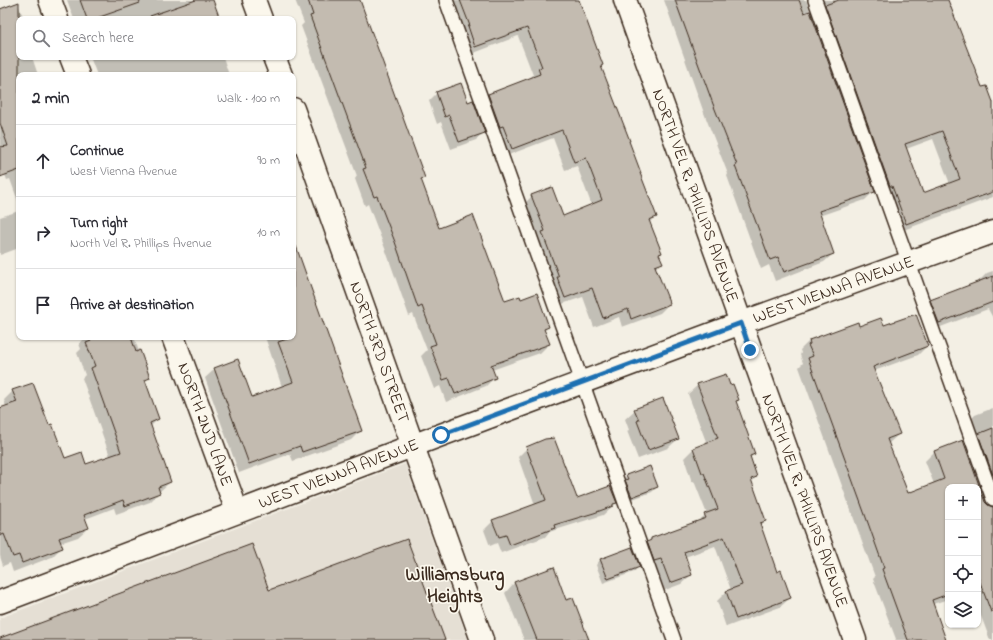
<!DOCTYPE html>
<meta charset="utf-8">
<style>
:root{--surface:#fff;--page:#f7f7f7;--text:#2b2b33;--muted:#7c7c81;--line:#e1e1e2}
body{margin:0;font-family:"Indie Flower",sans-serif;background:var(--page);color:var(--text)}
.controls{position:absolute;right:12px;bottom:12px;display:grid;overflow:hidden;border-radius:8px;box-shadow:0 1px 3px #0004}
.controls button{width:36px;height:36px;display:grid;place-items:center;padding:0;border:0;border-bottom:1px solid var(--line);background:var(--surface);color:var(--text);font:20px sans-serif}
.stop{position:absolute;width:12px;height:12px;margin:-9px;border:3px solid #1f6fb2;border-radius:50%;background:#fff}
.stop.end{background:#1f6fb2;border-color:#fff;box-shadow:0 1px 4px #0008}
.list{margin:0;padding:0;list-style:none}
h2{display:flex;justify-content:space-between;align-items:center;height:52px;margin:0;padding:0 16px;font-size:17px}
h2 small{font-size:13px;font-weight:400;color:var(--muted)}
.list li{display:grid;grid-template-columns:26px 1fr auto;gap:12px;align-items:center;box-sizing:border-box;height:72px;padding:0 16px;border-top:1px solid var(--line)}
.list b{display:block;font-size:15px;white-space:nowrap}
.list p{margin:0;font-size:13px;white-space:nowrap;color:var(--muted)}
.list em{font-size:13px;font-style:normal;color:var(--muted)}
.icon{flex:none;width:22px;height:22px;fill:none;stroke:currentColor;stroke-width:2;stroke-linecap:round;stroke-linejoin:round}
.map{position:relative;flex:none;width:993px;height:640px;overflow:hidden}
.search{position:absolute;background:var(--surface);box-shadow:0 1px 3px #0004;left:16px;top:16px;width:280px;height:44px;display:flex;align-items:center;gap:10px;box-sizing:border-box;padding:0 14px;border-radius:8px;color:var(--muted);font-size:15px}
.panel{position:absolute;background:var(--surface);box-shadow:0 1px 3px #0004;left:16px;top:72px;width:280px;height:268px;border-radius:8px}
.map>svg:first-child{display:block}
</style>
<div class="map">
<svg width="993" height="640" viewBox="0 0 993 640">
<rect width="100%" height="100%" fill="#f3efe4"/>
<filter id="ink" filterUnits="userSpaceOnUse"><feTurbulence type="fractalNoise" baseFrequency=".025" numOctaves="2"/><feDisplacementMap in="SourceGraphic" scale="8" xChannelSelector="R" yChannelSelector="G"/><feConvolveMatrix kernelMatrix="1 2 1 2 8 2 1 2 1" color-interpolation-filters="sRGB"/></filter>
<g filter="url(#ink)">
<polygon fill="#e5dfd4" points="405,464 468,640 0,640 0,618"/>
<g fill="#0003" fill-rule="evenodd">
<polygon points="67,0 212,0 219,19 74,19"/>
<polygon points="295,0 359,0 424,177 421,181 439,229 504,303 520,300 548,327 544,331 549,344 540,353 492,370 495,377 486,386 446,402 440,386 434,389 421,356 427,350 413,314 409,316 386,251 368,204 365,206 355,179 357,176 301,26 304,23"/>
<polygon points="447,0 578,0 600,67 656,216 649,223 661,253 659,255 661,262 655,269 669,304 660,313 622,327 619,317 594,327 583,297 556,306 523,205 532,196 562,217 592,206 577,166 565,170 553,138 503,157 480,104 489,95 530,78 533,75 518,36 466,56"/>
<polygon points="664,0 806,0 874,191 865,200 819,216 833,254 824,262 775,281 769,265 761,269 727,176 728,174 704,113"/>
<path d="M807,0H947L982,89L993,105V197L898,232L814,6ZM933,139L950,184L923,194L906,149Z"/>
<polygon points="18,4 24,19 19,19 19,57 32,57 38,75 19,75 19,204 10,179 7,180 0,162 0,10"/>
<polygon points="90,57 223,57 229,75 97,75"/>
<polygon points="437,93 467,103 484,132 476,140 451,149 441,122 437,124 429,101"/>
<polygon points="19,211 19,248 0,255 0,217"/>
<polygon points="293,238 295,245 294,246 361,430 351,440 293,461 290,454 239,473 205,378 215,369 252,399 282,387 265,337 293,337"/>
<polygon points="993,271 993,318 988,309 930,331 922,309 931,301 978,282 987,273"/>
<polygon points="857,323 858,328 883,327 927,346 918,355 874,371 899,434 888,444 907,494 934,484 925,461 934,452 963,441 985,503 988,506 992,508 970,444 966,424 975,415 993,408 993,640 990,640 978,608 978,487 948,487 948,599 933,604 945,640 895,640 896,639 873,579 875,577 799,367 803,363 800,355 801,353 800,350 809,341"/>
<polygon points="86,337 134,337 148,378 145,382 158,419 150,427 170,482 159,492 159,493 150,502 116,514 114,508 85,519 88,528 78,537 60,543 61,548 52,557 13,572 10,563 3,566 0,556 0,409 6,407 4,400 13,391 48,427 64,460 86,465 110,456 82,378 85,375 77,353 81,349 79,344"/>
<polygon points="698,385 729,386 738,400 736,402 754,454 750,458 756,477 751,482 765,521 759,526 776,573 790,598 780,607 726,627 717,601 726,592 731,590 715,546 685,557 691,575 681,584 660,592 642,548 651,539 698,521 707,514 694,481 692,482 684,458 693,449 707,444 688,394"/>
<polygon points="635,410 678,439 668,448 638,459 627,431 629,430 625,419"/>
<polygon points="527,448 577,500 616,503 603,515 549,532 545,537 501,553 497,543 490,546 484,530 493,521 535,505 518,457"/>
<polygon points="627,476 657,487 652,492 627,501 622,481"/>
<polygon points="600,560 638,567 634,572 603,583 596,565"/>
<polygon points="514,583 566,602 586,635 588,635 590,640 524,640 505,593"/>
</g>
<g fill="#c3bbb0" stroke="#3b2a1e" fill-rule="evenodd">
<polygon points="80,0 139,0 140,3 94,19 87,19"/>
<polygon points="196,0 213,0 220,19 151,19 150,16"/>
<polygon points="308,0 360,0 425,178 421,179 439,228 473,215 505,301 520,296 521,299 537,293 549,327 544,329 550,344 491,365 496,378 455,394 449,378 443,380 430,346 436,344 422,306 418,308 395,242 377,196 374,197 363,169 366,168 310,16 313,15"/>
<polygon points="460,0 579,0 603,65 601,66 630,141 629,141 641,173 640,173 657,217 649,220 662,253 659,254 663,263 655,266 670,304 631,319 628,309 603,318 592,288 565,298 557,277 559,277 542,232 545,231 531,195 552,187 563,216 602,200 586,158 574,162 562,130 512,149 503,126 500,127 488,94 540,74 538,68 542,67 527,28 475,47 468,26 470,26"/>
<polygon points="675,0 799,0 804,13 810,11 875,192 819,211 834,254 784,272 778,257 770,260 735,166 737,165 713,104"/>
<path d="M839,0H948L982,87L987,86L993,102V192L906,224L892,186H890L825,5ZM942,131L960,179L923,193L905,144Z"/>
<polygon points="19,2 19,170 0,177 0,147 8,146 0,123 0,9"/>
<polygon points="461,83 468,102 473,100 485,133 459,142 449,115 445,117 436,92"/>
<polygon points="296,246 362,431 302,452 300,446 249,464 214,368 238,359 252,397 293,382 278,342 293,337 293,247"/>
<polygon points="993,276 993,302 939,323 930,300"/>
<polygon points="916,314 928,346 873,367 900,434 887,439 908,493 944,479 934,451 963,440 985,502 988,505 993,507 993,611 991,612 978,577 978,487 948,487 948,594 932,600 946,640 908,640 882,569 884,568 868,523 808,358 813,356 808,345 810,344 809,340 858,322 859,326 881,318 884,325"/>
<polygon points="89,337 131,337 136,352 140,350 150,378 145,380 159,419 150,423 171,482 158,487 160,493 125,506 123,500 84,515 89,528 59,538 63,548 22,563 19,555 13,557 4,534 0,536 0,408 17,402 12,390 33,383 49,425 52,424 65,458 82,452 86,464 121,452 91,368 95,366 86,343 91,341"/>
<polygon points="726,374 730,385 733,384 739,400 736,401 755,454 750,456 757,477 751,479 766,521 760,523 777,572 781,570 791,598 736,619 726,591 742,585 724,537 684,552 692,575 670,583 661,559 654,561 647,542 651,540 651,538 706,518 704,514 718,509 704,473 702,473 693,448 718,438 697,384"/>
<polygon points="663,398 679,439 648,450 637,421 639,420 634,409"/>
<polygon points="993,428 993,475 978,434"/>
<polygon points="554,438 577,498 610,486 617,503 613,504 613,506 594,513 554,525 555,528 510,545 506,535 499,537 492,520 546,500 526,447 545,439"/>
<polygon points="650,466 658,487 632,497 625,480 628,479 626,475"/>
<polygon points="407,539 445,640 0,640 0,638 252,544 269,590"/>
<polygon points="632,547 640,567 608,579 600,559"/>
<polygon points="554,567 566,600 573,598 589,640 537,640 514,582"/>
</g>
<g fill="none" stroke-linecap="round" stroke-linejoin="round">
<defs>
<g id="service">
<polyline points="446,0 674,640"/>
<polyline points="815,0 993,499"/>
</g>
<g id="minor">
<polyline points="50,0 57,19"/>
<polyline points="254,0 261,19"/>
<path id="s1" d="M625,0L855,640"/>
<polyline points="71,57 78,75"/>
<polyline points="274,57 281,75"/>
<path id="s2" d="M293,109L482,640"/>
<path id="s3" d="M173,337L237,511"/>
<path id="s4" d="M0,602L441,435L741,323L993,232"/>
</g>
</defs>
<use href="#service" stroke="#3b2a1e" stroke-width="16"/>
<use href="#minor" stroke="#3b2a1e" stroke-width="25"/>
<use href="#service" stroke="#fbf7ec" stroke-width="13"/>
<use href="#minor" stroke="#fbf7ec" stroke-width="22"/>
</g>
</g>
<g fill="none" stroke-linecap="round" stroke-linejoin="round" filter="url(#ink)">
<polyline stroke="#1f6fb2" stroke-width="5" points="441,435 741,323 750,350"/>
</g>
<g text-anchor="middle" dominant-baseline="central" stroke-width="3.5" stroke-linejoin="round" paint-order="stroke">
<g font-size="17" fill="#3b2a1e" stroke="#fbf7ec">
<text stroke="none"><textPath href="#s1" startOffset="208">NORTH VEL R. PHILLIPS AVENUE</textPath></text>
<text stroke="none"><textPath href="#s4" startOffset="890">WEST VIENNA AVENUE</textPath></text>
<text stroke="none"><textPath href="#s2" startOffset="258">NORTH 3RD STREET</textPath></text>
<text stroke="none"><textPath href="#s3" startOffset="93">NORTH 2ND LANE</textPath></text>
<text stroke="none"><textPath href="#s4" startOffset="362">WEST VIENNA AVENUE</textPath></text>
<text stroke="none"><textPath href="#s1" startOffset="532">NORTH VEL R. PHILLIPS AVENUE</textPath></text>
</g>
<g font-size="19" font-weight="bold" fill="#3b2a1e" stroke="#fbf7ec">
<text x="455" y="575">Williamsburg<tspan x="455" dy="22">Heights</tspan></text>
</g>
</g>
</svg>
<div class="controls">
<button>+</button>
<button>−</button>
<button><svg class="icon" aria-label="locate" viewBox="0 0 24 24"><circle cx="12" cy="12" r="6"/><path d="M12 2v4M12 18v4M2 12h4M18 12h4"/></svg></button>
<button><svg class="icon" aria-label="layers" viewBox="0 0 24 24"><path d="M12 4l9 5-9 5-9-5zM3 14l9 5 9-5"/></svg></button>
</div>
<div class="stop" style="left:441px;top:435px"></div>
<div class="stop end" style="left:750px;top:350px"></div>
<div class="search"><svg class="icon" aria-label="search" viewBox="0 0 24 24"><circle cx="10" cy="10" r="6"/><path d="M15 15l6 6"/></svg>Search here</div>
<section class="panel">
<h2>2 min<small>Walk · 100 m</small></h2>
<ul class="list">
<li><svg class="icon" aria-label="ahead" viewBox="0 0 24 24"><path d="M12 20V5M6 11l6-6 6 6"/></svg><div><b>Continue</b><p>West Vienna Avenue</p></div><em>90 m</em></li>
<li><svg class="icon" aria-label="right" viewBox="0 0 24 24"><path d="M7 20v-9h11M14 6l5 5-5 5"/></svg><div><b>Turn right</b><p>North Vel R. Phillips Avenue</p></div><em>10 m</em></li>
<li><svg class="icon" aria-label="arrive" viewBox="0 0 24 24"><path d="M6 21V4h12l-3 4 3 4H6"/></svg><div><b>Arrive at destination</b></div></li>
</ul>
</section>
</div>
